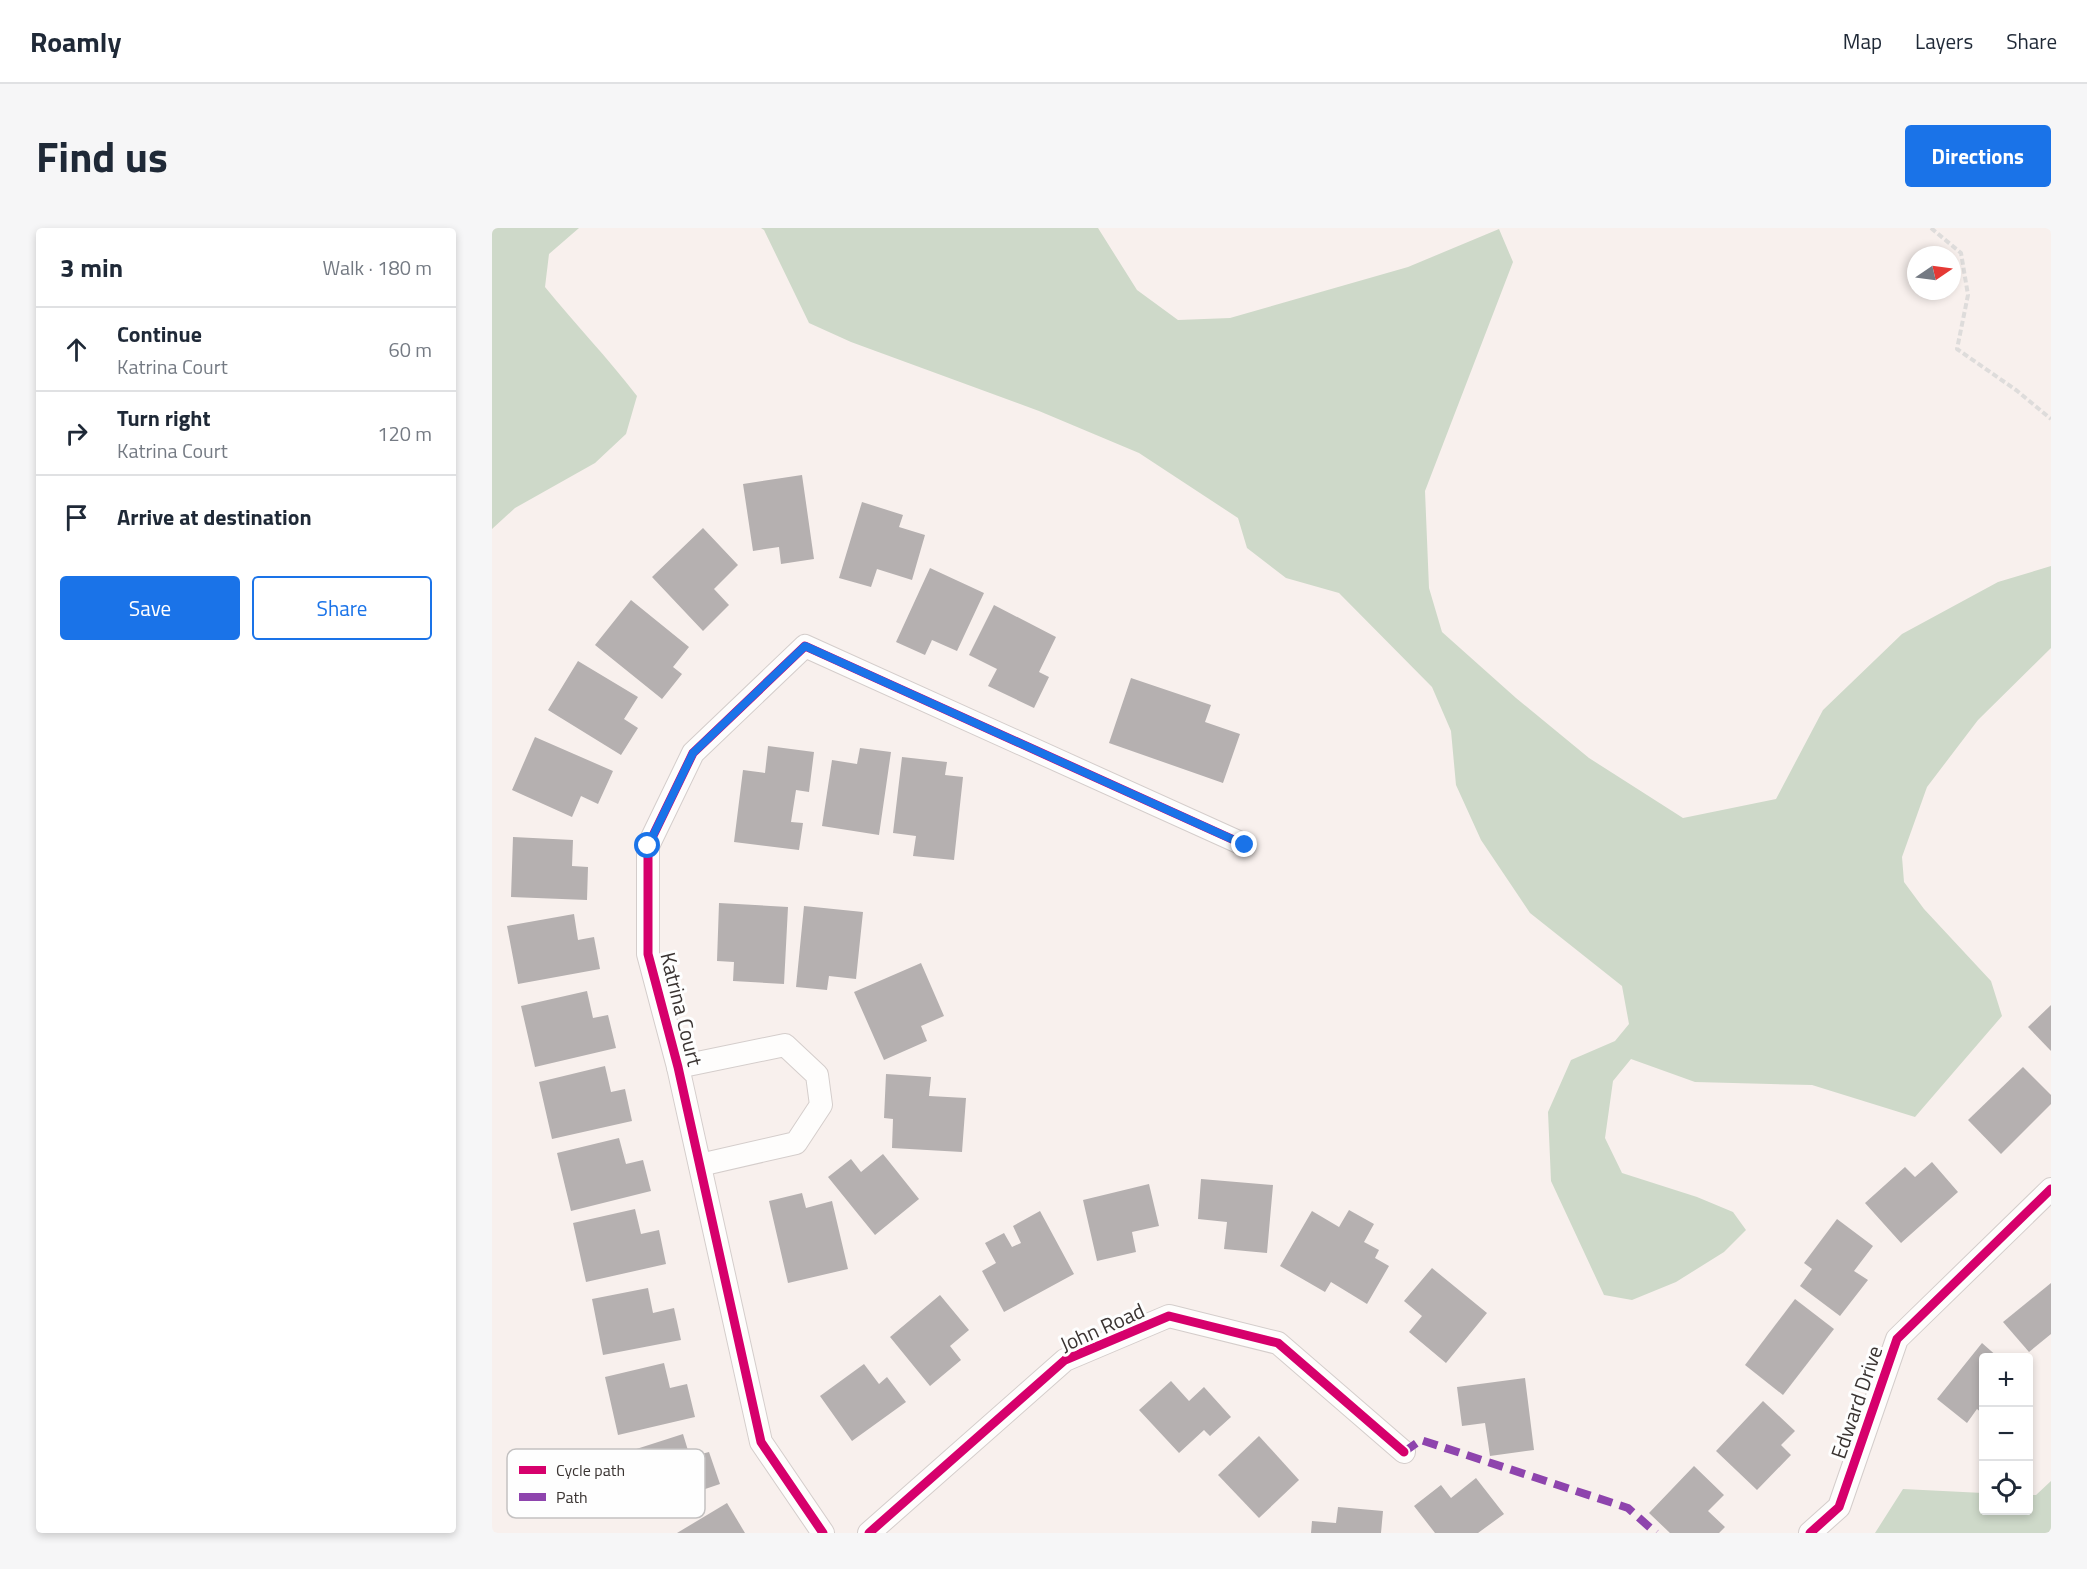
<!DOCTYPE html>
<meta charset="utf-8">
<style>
:root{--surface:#fff;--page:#f6f6f7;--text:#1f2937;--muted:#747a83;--line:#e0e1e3;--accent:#1a73e8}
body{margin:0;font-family:"Titillium Web",sans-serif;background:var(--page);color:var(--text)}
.controls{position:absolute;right:18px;bottom:18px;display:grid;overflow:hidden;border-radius:6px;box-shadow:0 3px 9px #0003}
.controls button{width:54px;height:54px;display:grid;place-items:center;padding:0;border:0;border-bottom:2px solid var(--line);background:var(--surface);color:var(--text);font:30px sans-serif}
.compass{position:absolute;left:1415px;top:18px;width:54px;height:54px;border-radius:50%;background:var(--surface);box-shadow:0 3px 9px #0003;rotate:77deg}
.stop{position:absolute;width:18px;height:18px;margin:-14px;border:4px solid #1a73e8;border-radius:50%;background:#fff}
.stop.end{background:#1a73e8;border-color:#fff;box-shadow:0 2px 6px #0008}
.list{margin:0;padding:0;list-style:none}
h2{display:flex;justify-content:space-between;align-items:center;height:78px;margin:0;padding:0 24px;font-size:26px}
h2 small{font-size:20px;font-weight:400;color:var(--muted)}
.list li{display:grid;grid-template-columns:39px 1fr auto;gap:18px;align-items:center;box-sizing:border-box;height:84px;padding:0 24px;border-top:2px solid var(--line)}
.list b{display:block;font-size:22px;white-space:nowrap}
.list p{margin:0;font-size:20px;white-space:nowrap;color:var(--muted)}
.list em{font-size:20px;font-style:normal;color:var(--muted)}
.actions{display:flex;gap:12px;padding:18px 24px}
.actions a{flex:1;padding:14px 0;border:2px solid var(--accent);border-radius:6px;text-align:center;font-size:21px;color:var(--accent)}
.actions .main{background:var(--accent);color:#fff}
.icon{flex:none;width:33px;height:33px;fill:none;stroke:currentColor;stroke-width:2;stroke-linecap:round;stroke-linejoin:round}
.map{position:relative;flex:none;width:1559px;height:1305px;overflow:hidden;border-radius:6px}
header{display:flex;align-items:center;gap:36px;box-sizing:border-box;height:84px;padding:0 30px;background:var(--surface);border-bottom:2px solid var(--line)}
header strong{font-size:28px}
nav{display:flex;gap:33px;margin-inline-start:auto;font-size:21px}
.intro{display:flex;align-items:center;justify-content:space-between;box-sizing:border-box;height:144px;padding:0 36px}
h1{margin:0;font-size:42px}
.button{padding:15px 27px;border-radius:6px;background:var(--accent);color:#fff;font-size:21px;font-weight:700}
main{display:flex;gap:36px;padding:0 36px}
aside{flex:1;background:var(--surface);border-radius:6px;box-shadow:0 3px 9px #0003}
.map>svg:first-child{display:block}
</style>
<header>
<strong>Roamly</strong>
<nav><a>Map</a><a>Layers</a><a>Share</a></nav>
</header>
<div class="intro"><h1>Find us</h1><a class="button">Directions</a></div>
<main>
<aside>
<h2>3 min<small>Walk · 180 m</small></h2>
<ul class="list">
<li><svg class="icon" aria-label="ahead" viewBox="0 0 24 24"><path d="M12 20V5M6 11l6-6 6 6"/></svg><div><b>Continue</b><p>Katrina Court</p></div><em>60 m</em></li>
<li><svg class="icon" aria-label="right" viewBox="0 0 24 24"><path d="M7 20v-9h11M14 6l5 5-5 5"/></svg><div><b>Turn right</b><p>Katrina Court</p></div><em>120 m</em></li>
<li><svg class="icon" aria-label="arrive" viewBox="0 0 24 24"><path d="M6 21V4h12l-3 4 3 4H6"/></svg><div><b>Arrive at destination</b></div></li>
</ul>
<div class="actions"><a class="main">Save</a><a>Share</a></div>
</aside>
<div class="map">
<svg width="1559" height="1305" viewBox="0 0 1559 1305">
<rect width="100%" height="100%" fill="#f8f0ed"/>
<g fill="#ced9c9">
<path d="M0,0H87L57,26L53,59C83,96 116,130 145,168L134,206L103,235L23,280L0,301Z"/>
<polygon points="269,0 606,0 645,62 686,92 738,90 916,39 1007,1 1021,34 933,263 937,360 950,404 1024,470 1097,530 1191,590 1284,571 1331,482 1410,406 1506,354 1559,338 1559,420 1486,492 1435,559 1410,629 1412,654 1432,681 1499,753 1510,788 1423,889 1320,857 1203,854 1139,831 1121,853 1113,910 1130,945 1205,969 1241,984 1254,1002 1232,1024 1184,1054 1140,1072 1112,1067 1059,953 1056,884 1079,832 1123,813 1137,796 1130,758 1038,685 989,612 964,557 959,503 940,459 847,365 794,350 755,320 746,290 647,225 547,183 359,114 317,95 272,2"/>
<polygon points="1559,1253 1559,1305 1383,1305 1411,1261 1491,1265 1492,1282 1536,1282 1537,1267 1544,1267"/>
</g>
<g fill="#b5b0b0">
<polygon points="310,247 322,331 289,336 287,319 261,323 251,256"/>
<polygon points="370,274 411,287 407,299 433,307 420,352 385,341 379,359 347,350"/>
<polygon points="211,300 246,337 222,361 237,377 211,403 160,349"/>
<polygon points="438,340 492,365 465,423 440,412 433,427 404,414"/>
<polygon points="139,372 197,419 181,439 190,446 170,471 103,417"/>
<polygon points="502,377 564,409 547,444 557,449 542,480 496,458 505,441 477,427"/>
<polygon points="86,433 146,469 132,491 146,500 129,527 56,482"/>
<polygon points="639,450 719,477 713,494 748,506 731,555 617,515"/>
<polygon points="43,509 121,543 106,576 89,568 80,589 20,562"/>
<polygon points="276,518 322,524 317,564 304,562 299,594 311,595 307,622 242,614 251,542 273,545"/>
<polygon points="368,520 399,524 387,607 330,598 340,532 365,536"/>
<polygon points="410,529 455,534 453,547 471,549 462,632 421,628 424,608 401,605"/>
<polygon points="21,609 81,612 80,638 96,639 95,672 19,669"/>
<polygon points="227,675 296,679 292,756 241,753 242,734 225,733"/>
<polygon points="312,678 371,684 364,751 337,748 335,762 304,759"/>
<polygon points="82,686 86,712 102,709 108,741 26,756 15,698"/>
<polygon points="429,735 452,788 429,798 435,813 392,832 362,764"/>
<polygon points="95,763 101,790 116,787 124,820 43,839 29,778"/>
<polygon points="1559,777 1559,823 1536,799"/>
<polygon points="113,838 119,864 133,861 140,893 60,911 47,854"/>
<polygon points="1531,839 1559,867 1559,876 1509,926 1476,892"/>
<polygon points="394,846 439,849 437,868 474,870 470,924 400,920 401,891 392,890"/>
<polygon points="127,910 134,936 151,932 159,963 79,983 65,925"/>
<polygon points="391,926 427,971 383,1007 336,949 359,931 369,944"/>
<polygon points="1440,934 1466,964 1409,1015 1373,975 1413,939 1423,949"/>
<polygon points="709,951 781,957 775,1025 732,1021 735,994 706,991"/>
<polygon points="657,956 667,998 640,1004 644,1024 605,1033 591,972"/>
<polygon points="310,965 314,980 340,973 356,1041 296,1055 277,973"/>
<polygon points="143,981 149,1006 167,1002 174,1036 94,1054 81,995"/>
<polygon points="857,982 882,996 872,1014 887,1022 883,1030 897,1038 875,1076 839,1054 833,1064 788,1038 820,983 847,999"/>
<polygon points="548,983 582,1046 512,1084 490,1043 504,1035 493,1015 512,1005 520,1019 529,1015 521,998"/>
<polygon points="1345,991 1381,1018 1362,1043 1376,1052 1348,1088 1308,1058 1320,1041 1312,1035"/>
<polygon points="940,1040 995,1085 954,1135 917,1104 930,1088 912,1073"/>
<polygon points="1559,1055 1559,1106 1537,1124 1511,1094"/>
<polygon points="156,1060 161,1085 182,1080 189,1112 111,1127 100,1071"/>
<polygon points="448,1067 477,1102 458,1118 469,1132 438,1158 398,1109"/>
<polygon points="1303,1071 1342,1101 1291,1167 1253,1137"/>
<polygon points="1490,1115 1507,1130 1492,1130 1492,1187 1485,1181 1475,1195 1445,1171"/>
<polygon points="172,1135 178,1160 195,1156 203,1189 126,1207 113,1149"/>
<polygon points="372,1136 387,1156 395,1149 414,1174 360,1213 328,1168"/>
<polygon points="1033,1150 1042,1222 998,1228 993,1195 970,1198 965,1159"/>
<polygon points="679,1153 697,1173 712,1159 739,1189 718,1208 712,1202 687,1225 647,1182"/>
<polygon points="1271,1173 1303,1203 1289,1217 1299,1227 1265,1262 1224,1223"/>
<polygon points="191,1206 198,1229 217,1224 228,1256 154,1281 135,1224"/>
<polygon points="767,1208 807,1252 767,1290 726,1247"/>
<polygon points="1202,1238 1232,1267 1216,1283 1233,1299 1227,1305 1178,1305 1157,1285"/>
<polygon points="984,1250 1012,1286 986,1305 943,1305 922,1278 949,1257 959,1270"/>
<polygon points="235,1275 253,1305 185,1305"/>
<polygon points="846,1279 891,1283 889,1305 819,1305 820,1293 844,1295"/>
</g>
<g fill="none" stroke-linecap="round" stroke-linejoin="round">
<defs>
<g id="minor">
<polyline points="186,839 293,817 325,847 329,877 304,915 208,937"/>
<polyline points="331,1305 269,1214 186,839 156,726 156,618 201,525 313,418 753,617"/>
<polyline points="377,1305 573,1132 677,1088 786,1115 912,1224"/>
<polyline points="1318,1305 1347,1279 1405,1111 1559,961"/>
</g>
</defs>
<use href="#minor" stroke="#d4cdcb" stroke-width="24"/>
<polyline stroke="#dedcdb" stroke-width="4" stroke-dasharray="6 3" stroke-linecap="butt" points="1439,0 1469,25 1476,67 1465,121 1524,162 1559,191"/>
<use href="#minor" stroke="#fefdfc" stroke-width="22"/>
<polyline stroke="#8e44ad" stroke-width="8" stroke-dasharray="15 8" stroke-linecap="butt" points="912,1224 929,1212 1136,1280 1164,1305"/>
<defs>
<g id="cycleway">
<polyline points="331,1305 269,1214 186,839 156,726 156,618 201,525 313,418 753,617"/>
<polyline points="377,1305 573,1132 677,1088 786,1115 912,1224"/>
<polyline points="1318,1305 1347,1279 1405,1111 1559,961"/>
</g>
</defs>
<use href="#cycleway" stroke="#fefefe" stroke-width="13"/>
<use href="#cycleway" stroke="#d6006c" stroke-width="9"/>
</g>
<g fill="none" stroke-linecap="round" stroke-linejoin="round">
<polyline stroke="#1a73e8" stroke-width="8" points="156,618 201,525 313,418 753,617"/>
</g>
<g text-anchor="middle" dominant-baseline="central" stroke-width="6" stroke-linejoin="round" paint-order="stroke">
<g font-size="21" fill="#3a3432" stroke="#fefefe">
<text transform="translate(190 781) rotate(76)">Katrina Court</text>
<text transform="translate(610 1099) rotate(-24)">John Road</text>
<text transform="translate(1364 1174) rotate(-71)">Edward Drive</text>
</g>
</g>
<rect x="15" y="1221" width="198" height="69" rx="9" fill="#fefefe" stroke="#c3c1c1" stroke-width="1.5"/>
<rect x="27" y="1238" width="27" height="8" fill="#d6006c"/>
<rect x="27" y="1265" width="27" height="8" fill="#8e44ad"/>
<g font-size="16" fill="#3a3432">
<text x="64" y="1248">Cycle path</text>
<text x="64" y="1275">Path</text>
</g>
</svg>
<div class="controls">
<button>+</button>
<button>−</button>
<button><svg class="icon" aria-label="locate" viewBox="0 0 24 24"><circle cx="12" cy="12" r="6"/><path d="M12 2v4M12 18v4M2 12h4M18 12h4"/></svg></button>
</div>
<svg class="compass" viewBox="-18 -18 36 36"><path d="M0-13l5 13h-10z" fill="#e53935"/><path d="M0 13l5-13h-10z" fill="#747a83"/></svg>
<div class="stop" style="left:156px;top:618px"></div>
<div class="stop end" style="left:753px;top:617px"></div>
</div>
</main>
